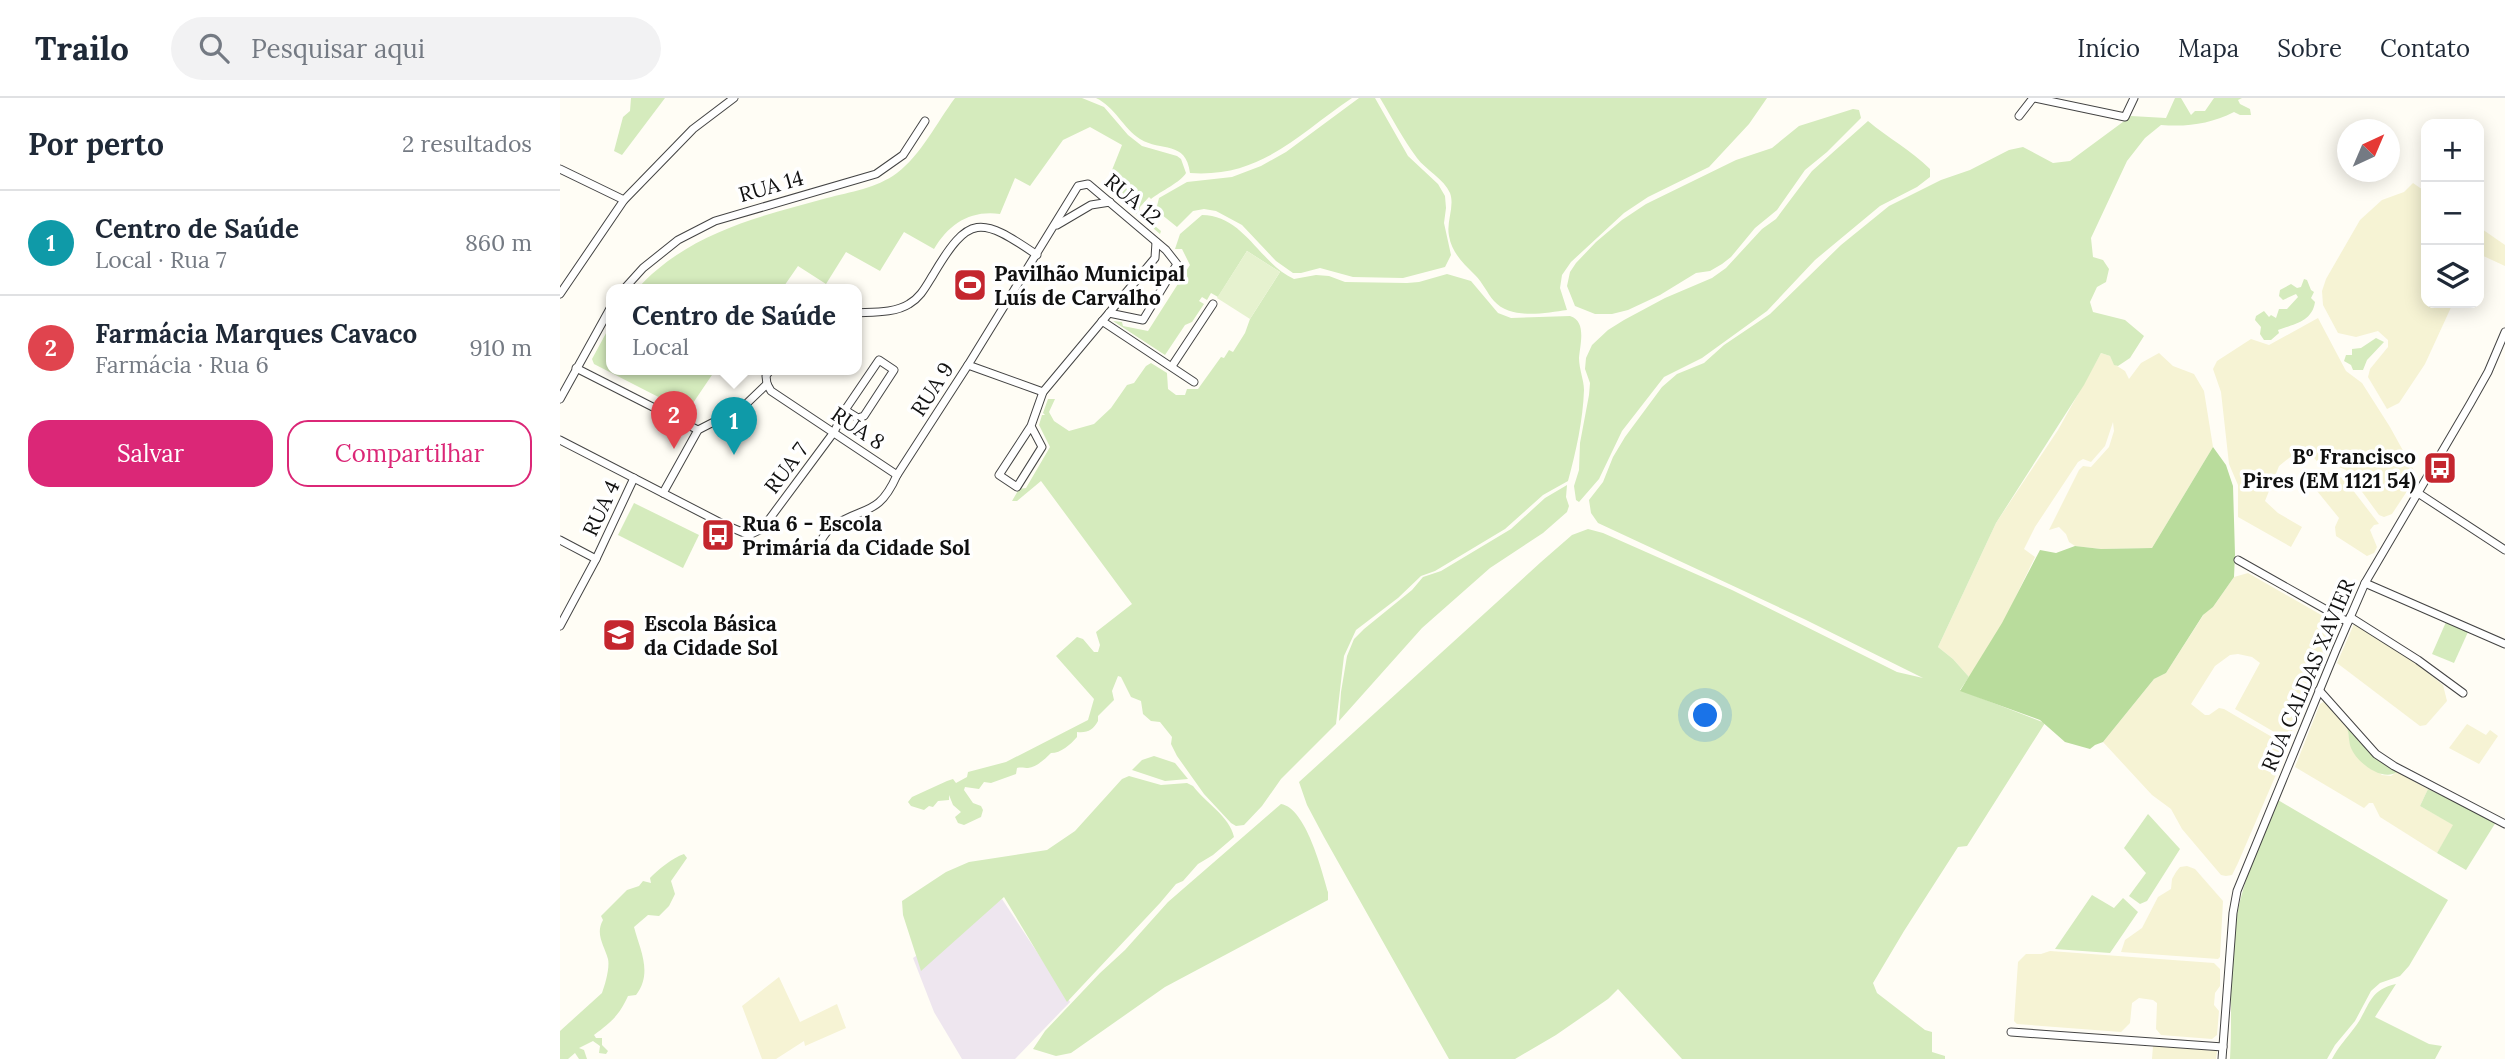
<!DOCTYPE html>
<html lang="pt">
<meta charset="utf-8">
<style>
:root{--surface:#fff;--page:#f2f2f3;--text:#1f2937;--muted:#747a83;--line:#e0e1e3;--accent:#db2777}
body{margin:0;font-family:Lora,serif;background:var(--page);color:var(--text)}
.controls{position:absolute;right:21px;top:21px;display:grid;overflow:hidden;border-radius:14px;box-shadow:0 4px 18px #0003}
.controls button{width:63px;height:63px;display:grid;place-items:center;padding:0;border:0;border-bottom:2px solid var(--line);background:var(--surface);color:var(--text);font:35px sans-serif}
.compass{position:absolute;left:1777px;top:21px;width:63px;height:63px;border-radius:50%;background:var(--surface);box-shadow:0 4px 18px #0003;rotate:44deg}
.you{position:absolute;left:1146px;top:618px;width:24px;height:24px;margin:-18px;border:5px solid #fff;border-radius:50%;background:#1a73e8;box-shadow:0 0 0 10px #1a73e833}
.badge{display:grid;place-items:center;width:46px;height:46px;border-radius:50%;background:var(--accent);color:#fff;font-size:23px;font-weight:700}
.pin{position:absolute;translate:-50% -58px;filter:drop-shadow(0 2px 4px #0008)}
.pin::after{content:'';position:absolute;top:37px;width:24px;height:21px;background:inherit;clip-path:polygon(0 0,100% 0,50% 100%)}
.popup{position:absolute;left:46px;top:186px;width:256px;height:91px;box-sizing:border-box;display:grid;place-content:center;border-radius:14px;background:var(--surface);filter:drop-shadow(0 2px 5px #0005);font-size:23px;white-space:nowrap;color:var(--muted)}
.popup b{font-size:26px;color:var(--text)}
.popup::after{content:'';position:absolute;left:50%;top:100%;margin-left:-14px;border:14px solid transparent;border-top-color:var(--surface)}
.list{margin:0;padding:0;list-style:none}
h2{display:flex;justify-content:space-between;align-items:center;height:91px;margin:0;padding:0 28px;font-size:30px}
h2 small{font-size:23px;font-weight:400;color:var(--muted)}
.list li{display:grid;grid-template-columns:46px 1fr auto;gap:21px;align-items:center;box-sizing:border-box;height:105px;padding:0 28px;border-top:2px solid var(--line)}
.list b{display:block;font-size:26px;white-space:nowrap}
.list p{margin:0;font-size:23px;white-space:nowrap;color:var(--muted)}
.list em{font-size:23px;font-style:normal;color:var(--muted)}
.actions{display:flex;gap:14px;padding:21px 28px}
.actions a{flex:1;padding:16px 0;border:2px solid var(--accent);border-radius:21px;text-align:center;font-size:24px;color:var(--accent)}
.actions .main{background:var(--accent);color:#fff}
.icon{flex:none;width:38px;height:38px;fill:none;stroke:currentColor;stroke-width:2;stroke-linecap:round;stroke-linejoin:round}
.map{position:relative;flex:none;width:1945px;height:961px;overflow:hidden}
header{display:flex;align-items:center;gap:42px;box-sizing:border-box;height:98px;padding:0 35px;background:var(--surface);border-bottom:2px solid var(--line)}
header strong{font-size:33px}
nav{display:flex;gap:38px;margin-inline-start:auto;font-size:24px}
.search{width:490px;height:63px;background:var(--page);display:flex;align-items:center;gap:18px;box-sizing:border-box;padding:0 24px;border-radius:38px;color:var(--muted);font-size:26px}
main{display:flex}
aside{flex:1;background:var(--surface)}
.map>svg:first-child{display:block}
</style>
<header>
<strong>Trailo</strong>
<div class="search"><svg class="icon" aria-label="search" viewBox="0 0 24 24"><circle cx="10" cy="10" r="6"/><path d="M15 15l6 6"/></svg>Pesquisar aqui</div>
<nav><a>Início</a><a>Mapa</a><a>Sobre</a><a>Contato</a></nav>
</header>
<main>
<aside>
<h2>Por perto<small>2 resultados</small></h2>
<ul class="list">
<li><span class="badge" style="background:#0f9aa8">1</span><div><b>Centro de Saúde</b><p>Local · Rua 7</p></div><em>860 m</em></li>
<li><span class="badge" style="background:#e0444e">2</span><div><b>Farmácia Marques Cavaco</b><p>Farmácia · Rua 6</p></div><em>910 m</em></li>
</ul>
<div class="actions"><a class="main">Salvar</a><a>Compartilhar</a></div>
</aside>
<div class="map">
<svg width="1945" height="961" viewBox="0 0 1945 961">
<rect width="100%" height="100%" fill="#fffdf5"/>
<polygon fill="#eee6ef" points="442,801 510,904 455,961 402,961 374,914 353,860"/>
<g fill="#f6f3d4">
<polygon points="1853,85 1866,94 1866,205 1893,205 1865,266 1839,305 1827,311 1808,279 1810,271 1828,249 1828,242 1818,233 1796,239 1778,235 1763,207 1762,193 1766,181 1800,122 1822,102 1844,94"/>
<polygon points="1919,129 1945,147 1945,168 1919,156"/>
<polygon points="1758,220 1786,273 1802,285 1830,329 1857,378 1832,416 1824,419 1819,417 1786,372 1774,367 1761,368 1744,348 1719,368 1705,403 1718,415 1742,429 1731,449 1678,419 1678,387 1669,366 1661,294 1653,271 1657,263 1691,241 1709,247"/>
<polygon points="1541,255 1550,258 1554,266 1565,273 1569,281 1581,265 1599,255 1613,268 1634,276 1644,293 1653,349 1592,450 1541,451 1515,448 1509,444 1506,436 1499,429 1489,432 1519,372 1523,368 1531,369 1549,349 1554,333 1553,324 1545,348 1531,364 1523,361 1518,364 1475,429 1464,451 1475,459 1443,525 1409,579 1393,561 1378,549 1436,425 1498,332"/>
<polygon points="1765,373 1777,376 1785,382 1819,426 1814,427 1810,432 1817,449 1814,455 1807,458 1776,438 1775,429 1779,420 1749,383 1751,378"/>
<polygon points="1688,475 1770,522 1775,532 1729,640 1726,641 1675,611 1700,565 1692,559 1678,556 1670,557 1655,568 1631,606 1645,617 1649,617 1659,610 1664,611 1724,646 1727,651 1678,765 1672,777 1666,778 1661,777 1622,731 1611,711 1592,697 1543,644 1594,581 1606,575 1644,516 1653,509 1674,479"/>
<polygon points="1794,526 1846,557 1883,587 1887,603 1866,627 1860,628 1777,565"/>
<polygon points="1765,603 1788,631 1790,647 1822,677 1831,678 1837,674 1868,691 1860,708 1894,727 1877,755 1820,719 1813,705 1809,705 1804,710 1735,669 1760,606"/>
<polygon points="1907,626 1926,637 1930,632 1938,638 1919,666 1889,650"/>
<polygon points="1627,768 1635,771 1663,803 1660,859 1658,861 1561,854 1565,842 1582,830 1598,799 1611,791 1612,781 1616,774 1620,769"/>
<polygon points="1490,853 1654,865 1660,871 1660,888 1655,895 1654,907 1659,913 1657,937 1652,941 1601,937 1596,931 1597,905 1593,902 1579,900 1572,905 1570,925 1561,934 1457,926 1454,923 1458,864 1466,856 1481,856"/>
<polygon points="219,879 240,924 277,906 286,930 245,948 244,943 216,961 202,961 182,908"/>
<polygon points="1593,948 1657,953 1656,961 1592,961"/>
</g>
<g fill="#d5ebbd">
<polygon points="71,0 105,0 62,57 54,53 63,19 70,13"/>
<path d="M395,0H522L544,9L568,37L582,48L617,58L621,61L626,75C621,84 601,93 591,101L589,99L580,109L579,115L601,133L600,136L573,113L574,105L548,82L562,47L530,29L503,42L470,88L455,80L440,116C410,112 389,126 374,151L344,134L320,173L286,154L266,186L238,168L222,191H77C128,135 197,119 267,100C290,94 317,90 337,75C361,57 377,24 395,0Z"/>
<path d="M536,0H792C738,36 702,80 630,75C626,42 601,54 580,41C563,30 555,9 536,0Z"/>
<polygon points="799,0 815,0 848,58 878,86 885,98 886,110 884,125 891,157 885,169 843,180 793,179 760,170 741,175 733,175 716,163 682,127 656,113 644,111 633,113 617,129 596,112 599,100 627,84 672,79 701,68 726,54"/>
<path d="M820,0H1207L1189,26L1149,69L1088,99L1064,115L1011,164L1002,177L1000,190L1007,212C985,215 951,222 934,203C927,195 923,185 915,177C903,165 892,155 889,138C886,123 895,109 890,95C884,81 866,72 857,60C843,41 832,20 820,0Z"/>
<path d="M1615,0H1621L1631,17L1635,13H1645L1654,0H1682L1678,2L1680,6L1690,11L1691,17H1680L1674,14C1650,26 1628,29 1601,27L1585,40L1567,63L1531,140L1533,159L1543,162L1549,171L1546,184L1537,189L1530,204L1533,214L1565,222L1584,238L1570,260L1558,268L1554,267L1550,258L1541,255L1524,287L1436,425L1378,549L1393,561L1409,579L1400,592L1485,625L1407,748L1398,749L1344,833L1313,885L1317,895L1365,932L1372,934V954L1385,958V961H1122L1058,891L1048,901L996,937L955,961H889L764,739L747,707L739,684L981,464L1012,437L1028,431L1043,435L1172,492L1337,574L1363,580L1244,521L1038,425L1031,415L1029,402L1043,384L1053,359L1065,339L1102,289L1117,276L1144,265L1164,247L1210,216L1281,147L1329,108L1381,82L1410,72L1449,52L1463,49L1493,65L1510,63L1571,18L1606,20Z"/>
<polygon points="1293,11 1299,12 1301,20 1267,54 1245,72 1217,112 1195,130 1171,159 1162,166 1150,173 1136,175 1100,197 1068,212 1052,216 1035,216 1015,208 1007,188 1010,174 1016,165 1036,144 1062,122 1086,106 1176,62 1212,50 1239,28"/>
<path d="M1308,23C1328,40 1351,52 1370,71V79L1357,89L1320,108L1255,162L1207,213L1142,260L1104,279L1062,333L1039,381L1019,404L1016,402L1014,388L1019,372L1020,345L1029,297L1030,285L1025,271L1026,260L1032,247L1048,232L1064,222L1105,200L1152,180L1166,170L1202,131L1216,121L1252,73Z"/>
<path d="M642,117C684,117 700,166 734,181L756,177L769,178L785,184L847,185L859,184L887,176L911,183L938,215L951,220L1010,218C1027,223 1020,247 1019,260C1019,271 1024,282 1024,292C1023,322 1016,354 1008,383L983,397L945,431L875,473L861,478L838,500L796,532L784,558L776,626L721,681L702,708L684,727L676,728L671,725L644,696L617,658L611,646L612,639L600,624L591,623L583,616L581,603L571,599L561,579L558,578L552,593L554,602L538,618V623C533,632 528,635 517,634V639C510,647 501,655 491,655C486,660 477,669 468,670C465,670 461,669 457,670L456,676L431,685L424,684L419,691L405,689L404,692L413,705L421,708L423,712L421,719L404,727L398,725L395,719L401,714L393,707L389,697V702L378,703L373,709L369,708L364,712L351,708L348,704L352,699L387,683L393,681L396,685L407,679L408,674L446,664L528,622L534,601L496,558L517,539L523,541L534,554H538L540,547L536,534L572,506L481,383L457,403H452L459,391L466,390L490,349L479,327L482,317H485L483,315L488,301H495L489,314L494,323L509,333L534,326L551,310L567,287L574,285L586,268L591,265L607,275L608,291L616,297H625L627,291H638L661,259L664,260L669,252L673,254L685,235L690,221L720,174L687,153L658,199L651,195L647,202L642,199L639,203L644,206L632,224L625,227L605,257L553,223L562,224L563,228L588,233L630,167L622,151H615L620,136Z"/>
<path d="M1744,181L1747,182L1751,192L1754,194L1751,200L1755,204C1752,224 1734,226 1718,232L1719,235L1711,242H1704L1700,236L1701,229L1695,222L1696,218L1704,213L1709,219L1711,217L1716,220L1719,211H1727L1738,199L1736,196L1723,202L1719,198L1720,192L1731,186L1737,190L1741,189Z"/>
<polygon points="51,226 52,271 156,271 131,308 116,308 34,266 32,261"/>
<polygon points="1816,240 1824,244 1807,262 1803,272 1793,272 1791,267 1784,263 1786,257 1792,257 1792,251 1801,250"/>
<polygon points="1007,387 1006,399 1009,408 1007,414 983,435 930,470 862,530 779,623 781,594 787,558 794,541 804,531 852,492 863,479 881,473 951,431 985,400"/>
<polygon points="74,405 139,437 123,470 58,437"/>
<polygon points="1886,524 1908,534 1894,565 1872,556"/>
<path d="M1786,628L1815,659L1837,674C1823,684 1797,665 1791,650C1788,643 1790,636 1786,628Z"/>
<polygon points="594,658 615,665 628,681 605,683 572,672 582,662"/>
<path d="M569,678L601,687L627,685L633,688C645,704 670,719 674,739L653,757L638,766L623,783L616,786L600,805L507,904L444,799L361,873L343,817L342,803L386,774L409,764L487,752L515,733L562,681Z"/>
<polygon points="1868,691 1936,724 1906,772 1877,755 1893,727 1860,708"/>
<path d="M1718,702L1888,802L1849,868L1840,878L1820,885L1811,893L1795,923L1775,947L1767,961H1670C1673,909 1667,854 1680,803C1689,768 1704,735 1718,702Z"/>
<path d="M721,706C746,710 762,773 768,794V802L605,889L511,955L496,958L473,951L485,933L540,875L565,852L608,804Z"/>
<polygon points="1588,716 1620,751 1587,803 1580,806 1569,798 1586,775 1564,750"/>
<path d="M124,756L127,760L111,783L115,796L109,808L99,818L88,817L74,829C80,852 93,875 76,897L68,898C59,918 51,924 34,937L36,940H42V947L48,953L46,956L39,955L40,948L33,943L19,950L24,952L27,961H19L15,955L8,961H0V933L42,895C45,887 50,870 48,861C44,847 35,836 43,822L41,818L67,792L79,788L83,783L91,785L90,780C99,771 112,760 124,756Z"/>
<polygon points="1532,797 1554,810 1563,800 1578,814 1550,855 1495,851"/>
<path d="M1836,886L1815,919L1869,946L1882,948L1875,961H1772C1778,949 1787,940 1795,929C1810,909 1808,892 1836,886Z"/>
</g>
<polygon fill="#b9dc9c" points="1653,349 1666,367 1673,388 1675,456 1674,479 1653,509 1643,517 1606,575 1594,581 1543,644 1535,647 1530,651 1505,644 1480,622 1400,593 1442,525 1480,452 1496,455 1515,448 1541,451 1592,450"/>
<polygon fill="#e6f2cf" points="687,153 720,174 690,221 657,200"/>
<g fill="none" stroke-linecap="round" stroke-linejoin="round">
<defs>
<g id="minor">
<polyline points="1475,0 1565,19 1574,0"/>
<polyline points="1459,18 1473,0"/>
<polyline points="0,71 64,102"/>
<polyline points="497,127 531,107 550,104"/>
<polyline points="64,191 83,170 118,142 155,123 316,76 343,57 365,23"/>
<polyline points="0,196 64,102 133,31 174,0"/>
<path d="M296,215C313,214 335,215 349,206C361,199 366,188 373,177C409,116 420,118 477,157"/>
<polyline points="542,223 634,284"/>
<polyline points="408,267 483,294"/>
<polyline points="612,268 653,206"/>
<polyline points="16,270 138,332"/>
<polyline points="207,286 211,293 337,377"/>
<polyline points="207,286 206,278 211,271"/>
<polyline points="0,301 52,207"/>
<polyline points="471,328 439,377 457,389 482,349 471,328 483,294 595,160 596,144"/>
<polyline points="0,342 163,426 189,437 202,431 274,334 285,312 319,262 334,272 304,318 298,320 285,312"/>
<polyline points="103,395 138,332 183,309 207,286"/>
<polyline points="1858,395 1945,452"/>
<polyline points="0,442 36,461"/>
<path d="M258,447C262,441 266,433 272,429C303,407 318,420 337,377L408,267L518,88L528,86L606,152L617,166L583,222L549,215"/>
<polyline points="1678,462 1788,524"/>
<polyline points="1805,485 1945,546"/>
<polyline points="1790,519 1858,562 1903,595"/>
<polyline points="0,528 36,461 74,380"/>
<polyline points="1759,592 1816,656 1834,668 1945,726"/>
<polyline points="1451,934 1663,949"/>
<polyline points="1662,961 1673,815 1677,793 1776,552 1805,485 1910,306 1928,274 1945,234"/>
</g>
</defs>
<use href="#minor" stroke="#444" stroke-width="9"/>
<use href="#minor" stroke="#fff" stroke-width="7"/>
</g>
<defs>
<symbol id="stadium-square" viewBox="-11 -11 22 22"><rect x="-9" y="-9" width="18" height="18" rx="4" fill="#c4262e" stroke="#fff"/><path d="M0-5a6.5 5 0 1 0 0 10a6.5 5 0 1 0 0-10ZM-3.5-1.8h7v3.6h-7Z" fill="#fff"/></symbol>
<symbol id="bus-square" viewBox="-11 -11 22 22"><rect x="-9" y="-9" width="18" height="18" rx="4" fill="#c4262e" stroke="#fff"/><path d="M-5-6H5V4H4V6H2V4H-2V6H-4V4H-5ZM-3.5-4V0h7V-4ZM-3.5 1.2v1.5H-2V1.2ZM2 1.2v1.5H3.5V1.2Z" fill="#fff"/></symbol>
<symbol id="school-square" viewBox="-11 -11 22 22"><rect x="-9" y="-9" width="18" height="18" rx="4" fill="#c4262e" stroke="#fff"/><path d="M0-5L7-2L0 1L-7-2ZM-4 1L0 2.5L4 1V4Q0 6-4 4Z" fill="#fff"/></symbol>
</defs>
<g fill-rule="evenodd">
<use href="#stadium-square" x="391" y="168" width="38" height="38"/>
<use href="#bus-square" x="1861" y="351" width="38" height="38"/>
<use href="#bus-square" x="139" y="418" width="38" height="38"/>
<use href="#school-square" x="40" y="518" width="38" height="38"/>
</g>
<g text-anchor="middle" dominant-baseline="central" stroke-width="7" stroke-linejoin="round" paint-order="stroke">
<g font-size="21" fill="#111" stroke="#fff">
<text transform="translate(211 88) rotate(-16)">RUA 14</text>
<text transform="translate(573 101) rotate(40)">RUA 12</text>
<text transform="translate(372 291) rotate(-57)">RUA 9</text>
<text transform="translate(298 330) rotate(34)">RUA 8</text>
<text transform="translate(226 370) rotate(-53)">RUA 7</text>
<text transform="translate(41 410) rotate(-65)">RUA 4</text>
<text transform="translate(1748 577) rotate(-67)">RUA CALDAS XAVIER</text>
</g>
<g font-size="21" font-weight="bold" fill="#111" stroke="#fff" text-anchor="start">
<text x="434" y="175">Pavilhão Municipal<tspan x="434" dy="24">Luís de Carvalho</tspan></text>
<text x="1856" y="358" text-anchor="end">Bº Francisco<tspan x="1856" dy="24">Pires (EM 1121 54)</tspan></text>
<text x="182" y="425">Rua 6 - Escola<tspan x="182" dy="24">Primária da Cidade Sol</tspan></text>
<text x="84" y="525">Escola Básica<tspan x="84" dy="24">da Cidade Sol</tspan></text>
</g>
</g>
</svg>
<div class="controls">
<button>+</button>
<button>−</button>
<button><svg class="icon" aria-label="layers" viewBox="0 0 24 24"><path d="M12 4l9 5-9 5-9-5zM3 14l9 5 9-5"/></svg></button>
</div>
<svg class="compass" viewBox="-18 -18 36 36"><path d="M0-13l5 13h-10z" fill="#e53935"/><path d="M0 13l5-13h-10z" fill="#747a83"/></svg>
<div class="you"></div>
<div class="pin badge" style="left:174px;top:357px;background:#0f9aa8">1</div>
<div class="popup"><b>Centro de Saúde</b>Local</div>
<div class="pin badge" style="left:114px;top:351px;background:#e0444e">2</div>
</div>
</main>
